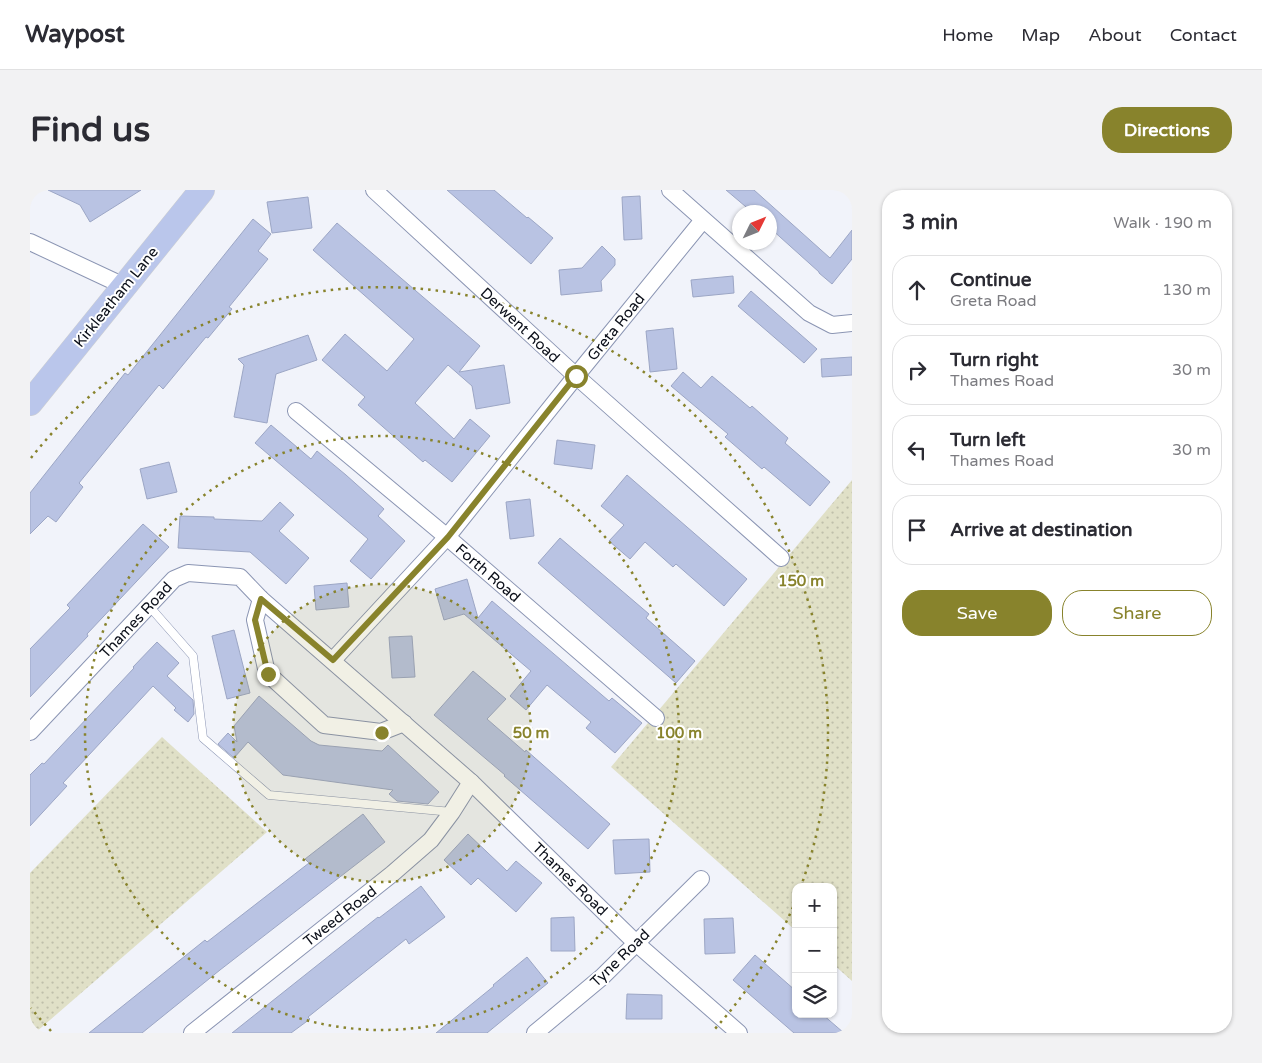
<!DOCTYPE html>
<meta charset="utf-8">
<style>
:root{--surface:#fff;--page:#f2f2f3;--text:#2b2b33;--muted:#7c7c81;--line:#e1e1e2;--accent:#88832c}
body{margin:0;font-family:"Varela Round",sans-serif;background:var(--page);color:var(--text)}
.controls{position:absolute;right:15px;bottom:15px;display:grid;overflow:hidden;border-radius:10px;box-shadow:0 1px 4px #0004}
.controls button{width:45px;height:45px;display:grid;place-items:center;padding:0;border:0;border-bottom:1px solid var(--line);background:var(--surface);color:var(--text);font:25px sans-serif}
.compass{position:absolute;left:702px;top:15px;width:45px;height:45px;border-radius:50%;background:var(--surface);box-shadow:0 1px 4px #0004;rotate:47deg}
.stop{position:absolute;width:15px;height:15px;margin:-11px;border:4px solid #88832c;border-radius:50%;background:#fff}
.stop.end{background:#88832c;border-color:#fff;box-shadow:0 1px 5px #0008}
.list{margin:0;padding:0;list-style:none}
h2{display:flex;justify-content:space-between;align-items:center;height:65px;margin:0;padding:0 20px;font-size:21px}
h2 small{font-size:16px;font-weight:400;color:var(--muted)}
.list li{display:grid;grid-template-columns:32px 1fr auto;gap:15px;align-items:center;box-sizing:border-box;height:70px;margin:0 10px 10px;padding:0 10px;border:1px solid var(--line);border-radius:20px}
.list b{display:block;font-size:19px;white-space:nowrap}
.list p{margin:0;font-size:16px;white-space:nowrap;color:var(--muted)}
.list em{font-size:16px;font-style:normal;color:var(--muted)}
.actions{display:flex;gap:10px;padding:15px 20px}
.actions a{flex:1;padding:11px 0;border:1px solid var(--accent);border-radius:20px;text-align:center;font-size:18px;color:var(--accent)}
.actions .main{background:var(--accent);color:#fff}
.icon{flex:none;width:28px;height:28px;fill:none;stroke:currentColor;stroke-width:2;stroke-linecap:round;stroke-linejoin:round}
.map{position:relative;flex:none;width:822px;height:843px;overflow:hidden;border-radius:20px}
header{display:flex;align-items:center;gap:30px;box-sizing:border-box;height:70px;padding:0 25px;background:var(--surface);border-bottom:1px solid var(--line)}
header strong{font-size:24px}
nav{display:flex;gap:28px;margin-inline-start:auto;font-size:18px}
.intro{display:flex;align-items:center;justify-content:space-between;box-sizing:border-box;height:120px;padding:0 30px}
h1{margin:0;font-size:35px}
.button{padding:12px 22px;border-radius:20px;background:var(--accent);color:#fff;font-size:18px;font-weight:700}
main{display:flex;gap:30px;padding:0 30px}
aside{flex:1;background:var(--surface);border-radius:20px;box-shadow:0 1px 4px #0004}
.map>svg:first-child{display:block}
</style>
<header>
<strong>Waypost</strong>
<nav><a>Home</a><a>Map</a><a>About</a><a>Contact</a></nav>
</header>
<div class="intro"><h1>Find us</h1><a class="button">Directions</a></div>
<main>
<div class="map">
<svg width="822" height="843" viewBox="0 0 822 843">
<defs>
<pattern id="grass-dots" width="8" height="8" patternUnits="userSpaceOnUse" patternTransform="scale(1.25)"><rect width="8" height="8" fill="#e0e0c7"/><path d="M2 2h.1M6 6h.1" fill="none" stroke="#bfbfaa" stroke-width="1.8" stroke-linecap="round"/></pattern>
</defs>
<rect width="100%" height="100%" fill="#f1f3fa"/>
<g fill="url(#grass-dots)">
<polygon points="822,290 822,791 803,774 803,697 766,697 766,741 581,577"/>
<polygon points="132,547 237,642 5,843 0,843 0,683"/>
</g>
<g fill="#b9c3e3" stroke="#9ca6c5">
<polygon points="18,0 111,0 60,32 50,15"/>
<polygon points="417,0 464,0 497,28 498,27 523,48 501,74"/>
<polygon points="696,0 724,0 800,68 822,40 822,69 802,94 789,83 789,82 740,38 740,22 722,22"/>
<polygon points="610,6 612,49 594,50 592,7"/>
<polygon points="278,7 282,38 242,43 237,12"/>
<polygon points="223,29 241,44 228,61 238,69 199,117 202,119 178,148 176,147 133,199 129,195 49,293 53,297 26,332 18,326 0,344 0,303 95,183 98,185"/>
<polygon points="307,33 450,156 429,182 474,175 480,213 446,219 442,196 418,175 385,213 424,249 440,229 460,246 422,292 395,270 393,272 328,215 335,207 292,170 315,144 357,181 384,149 283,60"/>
<polygon points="572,56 585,69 585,75 571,91 572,101 531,105 529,80 552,78"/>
<polygon points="703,86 704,103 663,107 661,90"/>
<polygon points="721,101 787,159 774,173 708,116"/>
<polygon points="643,138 647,179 620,182 616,141"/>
<polygon points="278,145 287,170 246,184 237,233 204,227 214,175 208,169"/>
<polygon points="822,167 822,185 792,187 791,169"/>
<polygon points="653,182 671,198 682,186 720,218 722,216 758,248 755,253 800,292 780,316 734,277 732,279 695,247 698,244 641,196"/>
<polygon points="241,235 281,269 287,261 316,285 354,319 348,326 375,351 341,389 320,371 338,349 225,253"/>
<polygon points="527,250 565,255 562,279 524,274"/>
<polygon points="139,272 147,302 117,309 110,279"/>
<polygon points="597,285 717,389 694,416 646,374 643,377 615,352 600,369 579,351 594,335 571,316"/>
<polygon points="500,309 504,346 480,349 476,312"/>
<polygon points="250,312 264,325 249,341 279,368 256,394 220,362 148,358 150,326 184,327 184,329 232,331"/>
<polygon points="113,334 139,357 57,444 58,446 0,507 0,459 40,418 37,415"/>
<polygon points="530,348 619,424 616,428 665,471 646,493 508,373"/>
<polygon points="437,389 448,428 462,411 579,511 582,508 612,533 585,563 556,538 561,532 517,495 496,520 480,506 501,481 434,424 414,430 405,399"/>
<polygon points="317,393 319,417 286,420 284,396"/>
<polygon points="204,440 220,503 197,509 182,446"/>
<polygon points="382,446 385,487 362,488 359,447"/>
<polygon points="127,452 149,473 137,486 163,510 164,524 158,532 144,520 146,518 123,496 33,593 37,596 0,636 0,585 12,573 14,574 104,478 103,477"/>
<polygon points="443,481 476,509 457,529 495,562 496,560 580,634 558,659 474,586 475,585 404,525"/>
<polygon points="229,506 281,551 289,555 352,561 358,555 409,602 398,614 367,611 359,604 363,600 253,585 218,552 204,568 188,554 198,543 207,552 204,536"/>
<polygon points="333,624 355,652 190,780 112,843 59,843 175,750 177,752 279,673 275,669"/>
<polygon points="438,644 477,681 486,671 512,693 486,722 448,688 441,695 414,670"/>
<polygon points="619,649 620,682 585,684 583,650"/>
<polygon points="391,696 415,727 379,754 376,749 278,827 280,829 261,843 202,843 348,727 349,728"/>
<polygon points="544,727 545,761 521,761 521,728"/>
<polygon points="703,728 705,763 675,764 674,729"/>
<polygon points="725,765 766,801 766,824 792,824 814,843 764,843 703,790"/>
<polygon points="497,767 518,793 457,843 406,843 464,796 463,795"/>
<polygon points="597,804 632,805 632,829 596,829"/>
</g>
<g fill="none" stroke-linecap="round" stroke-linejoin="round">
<defs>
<polyline id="service" points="119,416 163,466 173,548 239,605 422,622"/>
<g id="minor">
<polyline points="344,0 546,186 751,368"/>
<polyline points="640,0 779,123 802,135 822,133"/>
<polyline points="0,52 94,96"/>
<polyline points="266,221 417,347 626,528"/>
<polyline points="231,409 225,430 237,483 294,535 351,542 374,533"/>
<polyline points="303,470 417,347 546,186 673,30"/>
<polyline points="0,542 144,389 158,383 210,387 231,409 441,592 606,753 709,843"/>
<polyline points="162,843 362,684 401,650 422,622 441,592"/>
<polyline points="505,843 572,787 671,689"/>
</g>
<polyline id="primary" points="0,213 172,0"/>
</defs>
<use href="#service" stroke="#8b95b3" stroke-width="9"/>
<use href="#minor" stroke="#8b95b3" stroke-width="18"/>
<use href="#primary" stroke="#cecfd1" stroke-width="26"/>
<use href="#service" stroke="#fff" stroke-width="8"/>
<use href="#minor" stroke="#fff" stroke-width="16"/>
<use href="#primary" stroke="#bac6eb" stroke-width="25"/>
</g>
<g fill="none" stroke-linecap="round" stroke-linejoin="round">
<polyline stroke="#88832c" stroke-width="6" points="238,484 225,430 231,409 303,470 418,347 546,186"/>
</g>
<circle cx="352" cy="543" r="149" fill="#88832c" fill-opacity=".12"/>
<g fill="none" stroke="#88832c" stroke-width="2.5" stroke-dasharray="2.5 5">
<circle cx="352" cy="543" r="149"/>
<circle cx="352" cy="543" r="297"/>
<path d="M766 710A446 446 0 0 1 683 841M21 841A446 446 0 0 1 1 818M1 268A446 446 0 0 1 771 696"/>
</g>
<g text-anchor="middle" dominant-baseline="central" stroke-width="4" stroke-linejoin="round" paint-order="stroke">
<g font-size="15" fill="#0b0f19" stroke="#fff">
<text transform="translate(86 107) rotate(-51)">Kirkleatham Lane</text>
<text transform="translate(490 135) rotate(43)">Derwent Road</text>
<text transform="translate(586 137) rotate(-51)">Greta Road</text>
<text transform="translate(458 383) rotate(41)">Forth Road</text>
<text transform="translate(106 430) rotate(-47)">Thames Road</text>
<text transform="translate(540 689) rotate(44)">Thames Road</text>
<text transform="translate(310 726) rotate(-38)">Tweed Road</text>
<text transform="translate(590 768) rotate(-44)">Tyne Road</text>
</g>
</g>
<circle cx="352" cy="543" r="8" fill="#88832c" stroke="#fff" stroke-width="2.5"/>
<g font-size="15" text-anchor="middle" font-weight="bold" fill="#88832c" stroke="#fff" stroke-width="4" stroke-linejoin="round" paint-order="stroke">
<text x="771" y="396">150 m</text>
<text x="501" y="548">50 m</text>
<text x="649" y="548">100 m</text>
</g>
</svg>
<div class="controls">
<button>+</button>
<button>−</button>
<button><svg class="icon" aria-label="layers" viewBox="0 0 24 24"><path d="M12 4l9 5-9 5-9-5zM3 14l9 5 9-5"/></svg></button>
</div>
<svg class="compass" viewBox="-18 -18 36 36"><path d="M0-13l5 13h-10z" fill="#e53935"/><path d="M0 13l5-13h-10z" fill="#7c7c81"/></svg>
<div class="stop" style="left:546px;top:186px"></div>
<div class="stop end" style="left:238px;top:484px"></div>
</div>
<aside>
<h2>3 min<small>Walk · 190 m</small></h2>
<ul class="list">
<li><svg class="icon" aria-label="ahead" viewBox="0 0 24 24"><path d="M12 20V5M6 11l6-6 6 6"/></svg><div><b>Continue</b><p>Greta Road</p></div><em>130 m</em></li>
<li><svg class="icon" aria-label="right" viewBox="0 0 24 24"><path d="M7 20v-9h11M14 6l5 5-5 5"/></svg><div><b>Turn right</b><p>Thames Road</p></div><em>30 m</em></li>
<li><svg class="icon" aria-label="left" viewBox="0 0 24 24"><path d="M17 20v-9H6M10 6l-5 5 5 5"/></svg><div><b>Turn left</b><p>Thames Road</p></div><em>30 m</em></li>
<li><svg class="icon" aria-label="arrive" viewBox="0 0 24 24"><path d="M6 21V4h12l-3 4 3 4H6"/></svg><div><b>Arrive at destination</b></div></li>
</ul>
<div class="actions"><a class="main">Save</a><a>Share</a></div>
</aside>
</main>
